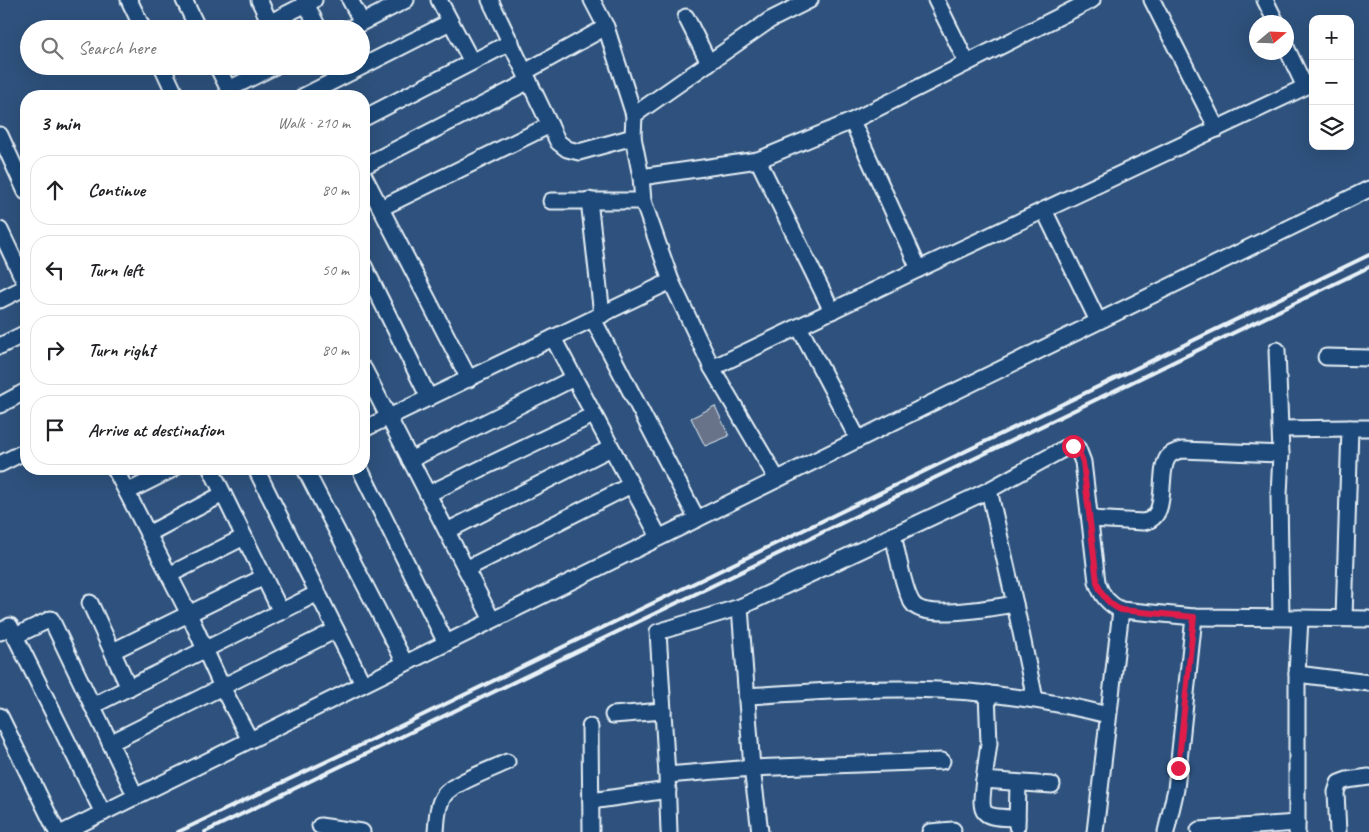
<!DOCTYPE html>
<meta charset="utf-8">
<style>
:root{--surface:#fff;--page:#f6f6f6;--text:#202124;--muted:#757577;--line:#e0e0e0}
body{margin:0;font-family:Caveat,sans-serif;background:var(--page);color:var(--text)}
.controls{position:absolute;right:15px;top:15px;display:grid;overflow:hidden;border-radius:10px;box-shadow:0 5px 20px #0002}
.controls button{width:45px;height:45px;display:grid;place-items:center;padding:0;border:0;border-bottom:1px solid var(--line);background:var(--surface);color:var(--text);font:25px sans-serif}
.compass{position:absolute;left:1249px;top:15px;width:45px;height:45px;border-radius:50%;background:var(--surface);box-shadow:0 5px 20px #0002;rotate:71deg}
.stop{position:absolute;width:15px;height:15px;margin:-11px;border:4px solid #e11d48;border-radius:50%;background:#fff}
.stop.end{background:#e11d48;border-color:#fff;box-shadow:0 1px 5px #0008}
.list{margin:0;padding:0;list-style:none}
h2{display:flex;justify-content:space-between;align-items:center;height:65px;margin:0;padding:0 20px;font-size:21px}
h2 small{font-size:16px;font-weight:400;color:var(--muted)}
.list li{display:grid;grid-template-columns:32px 1fr auto;gap:15px;align-items:center;box-sizing:border-box;height:70px;margin:0 10px 10px;padding:0 10px;border:1px solid var(--line);border-radius:20px}
.list b{display:block;font-size:19px;white-space:nowrap}
.list em{font-size:16px;font-style:normal;color:var(--muted)}
.icon{flex:none;width:28px;height:28px;fill:none;stroke:currentColor;stroke-width:2;stroke-linecap:round;stroke-linejoin:round}
.map{position:relative;flex:none;width:1369px;height:832px;overflow:hidden}
.search{position:absolute;background:var(--surface);box-shadow:0 5px 20px #0002;left:20px;top:20px;width:350px;height:55px;display:flex;align-items:center;gap:12px;box-sizing:border-box;padding:0 18px;border-radius:28px;color:var(--muted);font-size:19px}
.panel{position:absolute;background:var(--surface);box-shadow:0 5px 20px #0002;left:20px;top:90px;width:350px;height:385px;border-radius:20px}
.map>svg:first-child{display:block}
</style>
<div class="map">
<svg width="1369" height="832" viewBox="0 0 1369 832">
<rect width="100%" height="100%" fill="#2e527d"/>
<filter id="ink" filterUnits="userSpaceOnUse"><feTurbulence type="fractalNoise" baseFrequency=".02" numOctaves="2"/><feDisplacementMap in="SourceGraphic" scale="10" xChannelSelector="R" yChannelSelector="G"/><feConvolveMatrix kernelMatrix="1 2 1 2 8 2 1 2 1" color-interpolation-filters="sRGB"/></filter>
<g filter="url(#ink)">
<polygon fill="#687288" stroke="#e8f1f8" points="715,406 729,436 705,446 691,418"/>
<g fill="none" stroke-linecap="round" stroke-linejoin="round">
<defs>
<g id="minor">
<polyline points="129,0 143,29"/>
<polyline points="184,0 198,29"/>
<polyline points="259,0 273,29"/>
<polyline points="304,0 319,29"/>
<polyline points="350,0 362,22"/>
<polyline points="439,0 472,62"/>
<polyline points="490,0 558,142 567,149 579,152 633,137"/>
<polyline points="592,0 606,27 634,115"/>
<polyline points="936,0 967,63"/>
<polyline points="1092,0 852,121 919,269 1305,87 1286,47"/>
<polyline points="1152,0 1217,129"/>
<polyline points="1265,0 1276,22"/>
<polyline points="686,17 709,63"/>
<polyline points="257,29 314,0"/>
<polyline points="349,29 406,0"/>
<polyline points="162,66 176,96"/>
<polyline points="217,66 232,96"/>
<polyline points="525,72 606,27"/>
<polyline points="229,89 275,66"/>
<polyline points="304,96 450,22"/>
<polyline points="364,118 511,42"/>
<polyline points="0,135 26,192"/>
<polyline points="758,160 832,311"/>
<polyline points="364,166 529,81"/>
<polyline points="364,176 469,379"/>
<polyline points="641,177 758,160 852,121"/>
<polyline points="589,200 602,315"/>
<polyline points="551,201 643,201"/>
<polyline points="381,208 550,125"/>
<polyline points="1044,210 1098,321"/>
<polyline points="0,230 26,285"/>
<polyline points="364,266 429,398"/>
<polyline points="0,300 26,287"/>
<polyline points="593,319 697,519"/>
<polyline points="799,327 858,439"/>
<polyline points="553,338 659,537"/>
<polyline points="0,346 26,333"/>
<polyline points="1277,350 1281,454 1279,495 1281,617"/>
<polyline points="1326,357 1369,358"/>
<polyline points="712,368 919,269"/>
<polyline points="364,369 492,620"/>
<polyline points="0,405 26,391"/>
<polyline points="364,429 671,281"/>
<polyline points="1280,429 1350,428"/>
<polyline points="410,460 574,378"/>
<polyline points="0,464 26,451"/>
<polyline points="115,469 189,614 222,687 250,740"/>
<polyline points="211,469 281,612"/>
<polyline points="256,469 363,684"/>
<polyline points="305,469 405,663"/>
<polyline points="360,469 446,643"/>
<polyline points="777,479 712,368 671,281 643,201 641,177 633,137 634,115 770,20 810,0"/>
<polyline points="989,490 1015,604"/>
<polyline points="127,492 173,469"/>
<polyline points="428,494 593,415"/>
<path d="M1091,519L1143,522C1171,518 1156,475 1168,457C1172,452 1178,451 1182,450L1281,454"/>
<polyline points="447,531 611,448"/>
<polyline points="148,534 223,494"/>
<path d="M893,535C897,550 904,595 914,605C929,620 994,607 1015,604L1035,699"/>
<polyline points="466,569 631,485"/>
<polyline points="169,575 244,537"/>
<polyline points="90,603 129,688"/>
<polyline points="740,607 752,768 760,832"/>
<polyline points="1344,618 1350,428 1369,428"/>
<polyline points="0,632 10,626 103,813"/>
<polyline points="15,636 51,619 136,797"/>
<polyline points="113,651 264,577"/>
<polyline points="1297,674 1369,683"/>
<polyline points="987,693 989,743 984,780 1052,785"/>
<path d="M747,696C801,693 855,688 910,689C977,690 1043,699 1108,715"/>
<polyline points="92,706 318,593"/>
<polyline points="613,715 663,711"/>
<polyline points="0,716 57,832"/>
<polyline points="590,727 591,832"/>
<polyline points="110,743 336,630"/>
<polyline points="667,775 752,768 942,761"/>
<path d="M984,780C979,817 981,817 1017,818"/>
<polyline points="591,801 668,790"/>
<polyline points="320,826 362,832"/>
<polyline points="1017,826 1018,783"/>
<polyline points="1199,830 1297,823"/>
<polyline points="64,832 952,393 1369,189"/>
<path d="M436,832C437,820 437,804 445,794C454,783 492,769 507,762"/>
<path d="M669,832L667,775L658,632L740,607L989,490L1067,447L1073,446L1078,449L1083,462L1097,582C1101,595 1108,604 1121,610L1194,617L1300,618"/>
<polyline points="930,832 953,830"/>
<polyline points="1095,832 1121,610"/>
<polyline points="1166,832 1176,789 1194,617"/>
<polyline points="1297,832 1297,674 1300,618 1369,619"/>
<polyline points="1338,832 1336,792 1339,783 1347,780 1369,777"/>
</g>
</defs>
<use href="#minor" stroke="#e8f1f8" stroke-width="19"/>
<use href="#minor" stroke="#1f4a7a" stroke-width="15"/>
<g stroke="#e8f1f8" stroke-width="4">
<polyline points="178,832 357,747 1369,255"/>
<polyline points="205,832 1369,267"/>
</g>
</g>
</g>
<g fill="none" stroke-linecap="round" stroke-linejoin="round" filter="url(#ink)">
<path stroke="#e11d48" stroke-width="6" d="M1073,446L1078,449L1083,462L1097,582C1101,595 1108,604 1121,610L1194,617L1178,768"/>
</g>
</svg>
<div class="controls">
<button>+</button>
<button>−</button>
<button><svg class="icon" aria-label="layers" viewBox="0 0 24 24"><path d="M12 4l9 5-9 5-9-5zM3 14l9 5 9-5"/></svg></button>
</div>
<svg class="compass" viewBox="-18 -18 36 36"><path d="M0-13l5 13h-10z" fill="#e53935"/><path d="M0 13l5-13h-10z" fill="#757577"/></svg>
<div class="stop" style="left:1073px;top:446px"></div>
<div class="stop end" style="left:1178px;top:768px"></div>
<div class="search"><svg class="icon" aria-label="search" viewBox="0 0 24 24"><circle cx="10" cy="10" r="6"/><path d="M15 15l6 6"/></svg>Search here</div>
<section class="panel">
<h2>3 min<small>Walk · 210 m</small></h2>
<ul class="list">
<li><svg class="icon" aria-label="ahead" viewBox="0 0 24 24"><path d="M12 20V5M6 11l6-6 6 6"/></svg><div><b>Continue</b></div><em>80 m</em></li>
<li><svg class="icon" aria-label="left" viewBox="0 0 24 24"><path d="M17 20v-9H6M10 6l-5 5 5 5"/></svg><div><b>Turn left</b></div><em>50 m</em></li>
<li><svg class="icon" aria-label="right" viewBox="0 0 24 24"><path d="M7 20v-9h11M14 6l5 5-5 5"/></svg><div><b>Turn right</b></div><em>80 m</em></li>
<li><svg class="icon" aria-label="arrive" viewBox="0 0 24 24"><path d="M6 21V4h12l-3 4 3 4H6"/></svg><div><b>Arrive at destination</b></div></li>
</ul>
</section>
</div>
